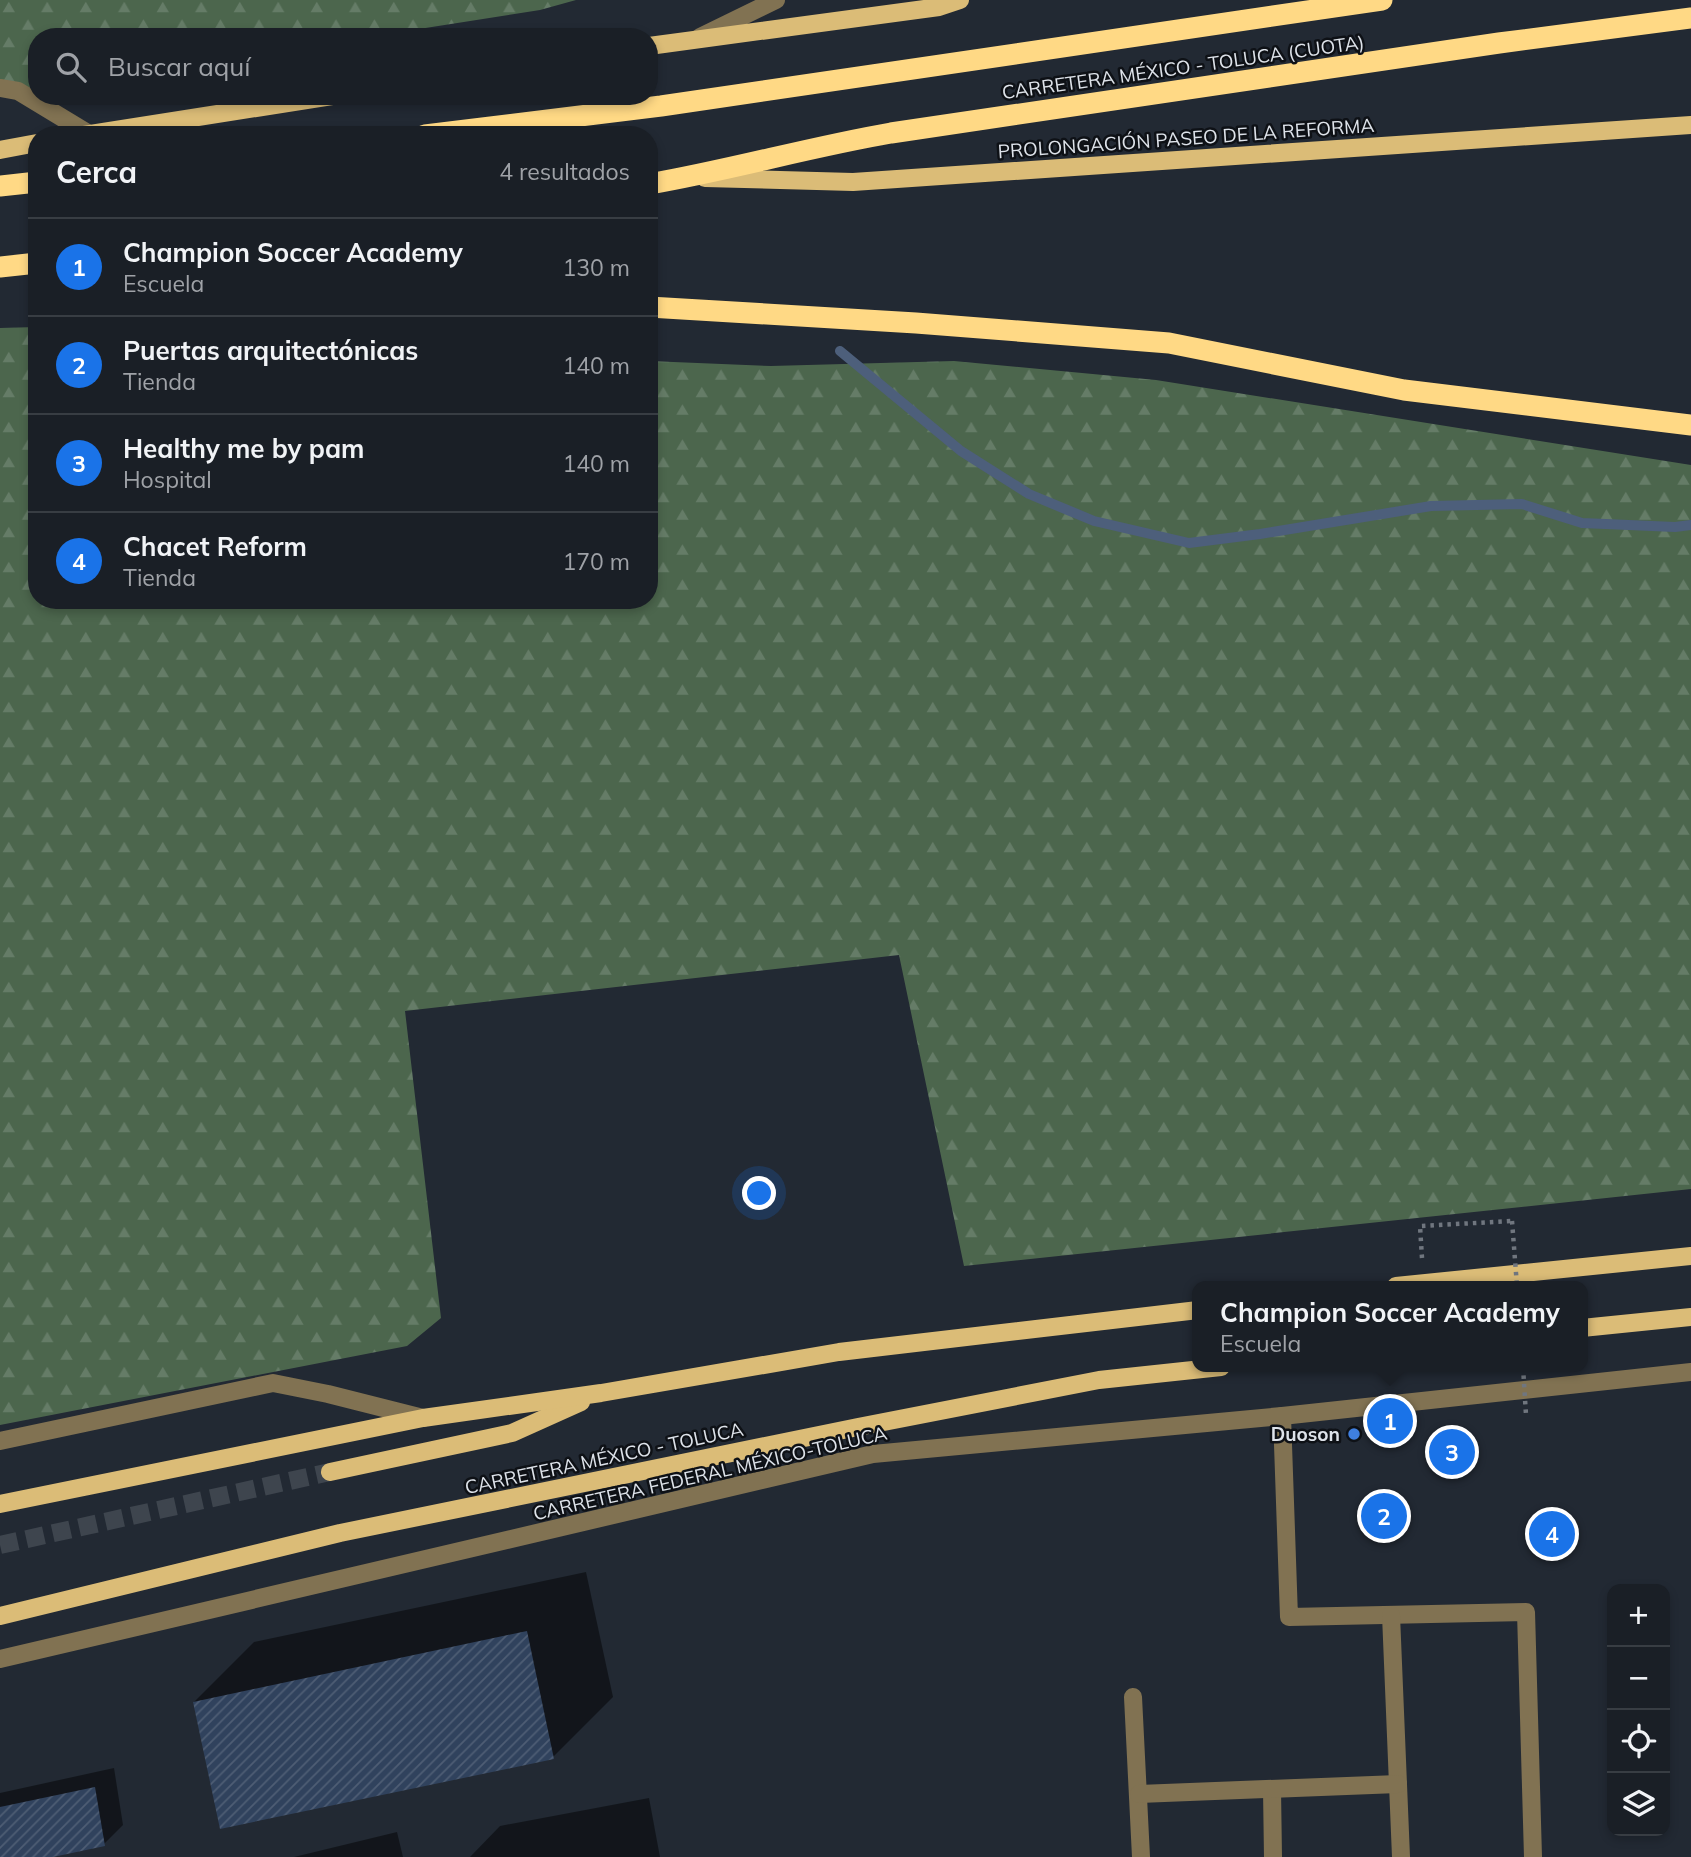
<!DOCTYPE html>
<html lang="es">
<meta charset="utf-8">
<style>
:root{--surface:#1a1f26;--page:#23272e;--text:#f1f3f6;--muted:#9fa2a7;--line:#383d43;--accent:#1a73e8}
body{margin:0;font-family:Mulish,sans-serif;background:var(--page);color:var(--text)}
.controls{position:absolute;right:21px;bottom:21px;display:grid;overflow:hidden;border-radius:14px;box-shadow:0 4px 10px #0003}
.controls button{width:63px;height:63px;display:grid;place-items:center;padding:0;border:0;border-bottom:2px solid var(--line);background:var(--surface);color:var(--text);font:35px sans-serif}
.you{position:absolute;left:760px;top:1194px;width:24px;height:24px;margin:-18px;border:5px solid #fff;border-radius:50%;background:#1a73e8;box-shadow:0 0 0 10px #1a73e833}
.badge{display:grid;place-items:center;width:46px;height:46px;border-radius:50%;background:var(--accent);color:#fff;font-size:23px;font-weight:700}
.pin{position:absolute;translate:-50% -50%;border:4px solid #fff;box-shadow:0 2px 7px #0006}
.popup{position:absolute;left:1192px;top:1281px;width:396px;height:91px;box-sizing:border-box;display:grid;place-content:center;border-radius:14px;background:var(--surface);filter:drop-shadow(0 2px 5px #0005);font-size:23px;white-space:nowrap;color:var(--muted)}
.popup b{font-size:26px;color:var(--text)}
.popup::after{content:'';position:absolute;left:50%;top:100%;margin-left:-14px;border:14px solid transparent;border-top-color:var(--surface)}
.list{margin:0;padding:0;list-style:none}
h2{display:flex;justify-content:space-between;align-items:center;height:91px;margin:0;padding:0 28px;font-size:30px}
h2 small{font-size:23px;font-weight:400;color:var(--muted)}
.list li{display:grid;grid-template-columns:46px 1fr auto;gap:21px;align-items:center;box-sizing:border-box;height:98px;padding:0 28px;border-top:2px solid var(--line)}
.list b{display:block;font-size:26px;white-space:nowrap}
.list p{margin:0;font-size:23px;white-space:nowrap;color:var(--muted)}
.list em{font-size:23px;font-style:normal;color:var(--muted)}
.icon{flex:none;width:38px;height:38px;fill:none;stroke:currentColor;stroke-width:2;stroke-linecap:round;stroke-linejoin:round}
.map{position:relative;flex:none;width:1691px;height:1857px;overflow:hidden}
.search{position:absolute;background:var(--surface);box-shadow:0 4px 10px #0003;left:28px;top:28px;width:630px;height:77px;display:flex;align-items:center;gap:18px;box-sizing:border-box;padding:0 24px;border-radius:28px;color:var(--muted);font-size:26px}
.panel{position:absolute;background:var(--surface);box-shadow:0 4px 10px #0003;left:28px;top:126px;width:630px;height:483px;border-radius:28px}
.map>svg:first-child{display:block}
</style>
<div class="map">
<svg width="1691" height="1857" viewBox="0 0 1691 1857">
<defs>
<pattern id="forest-firs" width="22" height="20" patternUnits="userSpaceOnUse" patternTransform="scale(1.75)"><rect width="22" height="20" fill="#4c664d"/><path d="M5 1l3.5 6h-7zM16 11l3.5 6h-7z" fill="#657c67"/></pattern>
<pattern id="building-hatch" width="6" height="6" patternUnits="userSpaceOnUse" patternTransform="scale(1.75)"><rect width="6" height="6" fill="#30425d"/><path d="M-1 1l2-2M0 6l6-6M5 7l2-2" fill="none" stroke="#4e5d74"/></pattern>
</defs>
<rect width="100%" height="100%" fill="#222933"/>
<g fill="url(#forest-firs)">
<polygon points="0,0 576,0 540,10 368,37 37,37 37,88 0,94"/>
<polygon points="37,327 37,600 649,600 649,361 771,366 954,361 1156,380 1691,465 1691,1189 964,1266 899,955 405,1011 441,1318 407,1346 0,1425 0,328"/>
</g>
<g fill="#0007">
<polygon points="586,1572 613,1697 553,1757 194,1702 254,1642"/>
<polygon points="114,1768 123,1825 104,1844 45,1857 0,1857 0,1793"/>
<polygon points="649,1798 660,1857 470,1857 500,1826"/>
<polygon points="397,1832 403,1857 294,1857"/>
</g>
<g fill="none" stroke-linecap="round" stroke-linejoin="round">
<polyline stroke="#4d5f7b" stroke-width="10" points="840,351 961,451 1029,494 1094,521 1189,543 1260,534 1431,506 1522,504 1582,523 1675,527 1691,525"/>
</g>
<g fill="url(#building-hatch)">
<polygon points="527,1631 554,1759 220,1829 193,1702"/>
<polygon points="95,1787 105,1846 53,1857 0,1857 0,1807"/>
</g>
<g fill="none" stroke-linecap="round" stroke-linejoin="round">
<polyline stroke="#3e454e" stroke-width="18" stroke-dasharray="18 9" stroke-linecap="butt" points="0,1545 330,1472"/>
<polyline stroke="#70767f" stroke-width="4.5" stroke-dasharray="3.5 5" stroke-linecap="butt" points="1422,1258 1420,1226 1512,1221"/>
<g stroke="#817252" stroke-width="18">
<polyline points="700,37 776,0"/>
<polyline points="0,88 18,91 89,134"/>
<polyline points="1282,1416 1289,1617 1526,1612 1533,1857"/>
<polyline points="0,1441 273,1383 328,1394 423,1418"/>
<polyline points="1391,1615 1401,1857"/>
<polyline points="0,1659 873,1454 1282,1416 1691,1372"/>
<polyline points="1133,1697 1141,1857"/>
<polyline points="1272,1789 1273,1857"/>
<polyline points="1139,1794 1398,1784"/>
</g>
<g stroke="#dbbc77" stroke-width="18">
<polyline points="649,46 939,7 960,0"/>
<polyline points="84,135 332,96"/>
<polyline points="0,150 37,143"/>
<polyline points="705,178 853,182 1691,125"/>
<polyline points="1396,1286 1691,1256"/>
<polyline points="1582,1328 1691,1317"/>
<polyline points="330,1472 512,1433 581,1402"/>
<polyline points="0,1504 423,1418 601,1393 839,1352 1198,1310"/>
<polyline points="0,1616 340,1533 858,1427 1099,1380 1221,1367"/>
</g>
<g stroke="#ffd985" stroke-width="21">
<polyline points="425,135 661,106 1382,0"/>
<path d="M649,184C730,170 810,147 891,133L1499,43L1691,18"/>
<polyline points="0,186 37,182"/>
<polyline points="0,267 37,263"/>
<polyline points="649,307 916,323 1169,343 1404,390 1691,425"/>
</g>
<g stroke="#70767f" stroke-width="4.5" stroke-dasharray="3.5 5" stroke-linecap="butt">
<polyline points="1512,1221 1517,1286"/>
<polyline points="1523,1367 1526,1415"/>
</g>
</g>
<circle fill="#3f7fe0" stroke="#0e1116" stroke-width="2.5" cx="1354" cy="1434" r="7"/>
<g text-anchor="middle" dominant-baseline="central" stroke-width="5" stroke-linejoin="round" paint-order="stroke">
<g font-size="19" fill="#dee3ea" stroke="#0e1116">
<text transform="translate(1183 67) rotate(-8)">CARRETERA MÉXICO - TOLUCA (CUOTA)</text>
<text transform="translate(1186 138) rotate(-4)">PROLONGACIÓN PASEO DE LA REFORMA</text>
<text transform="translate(604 1458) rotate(-12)">CARRETERA MÉXICO - TOLUCA</text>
<text transform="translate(710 1473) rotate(-13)">CARRETERA FEDERAL MÉXICO-TOLUCA</text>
</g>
<g font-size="19" font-weight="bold" fill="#dee3ea" stroke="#0e1116" text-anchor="end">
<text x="1340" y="1434">Duoson</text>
</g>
</g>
</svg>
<div class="controls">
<button>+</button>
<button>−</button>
<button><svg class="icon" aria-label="locate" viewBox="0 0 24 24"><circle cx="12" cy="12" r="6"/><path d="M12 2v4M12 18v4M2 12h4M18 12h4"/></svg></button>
<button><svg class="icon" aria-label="layers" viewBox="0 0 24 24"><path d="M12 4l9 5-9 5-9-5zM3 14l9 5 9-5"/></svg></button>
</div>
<div class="you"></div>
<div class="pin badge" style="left:1390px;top:1421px">1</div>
<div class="popup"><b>Champion Soccer Academy</b>Escuela</div>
<div class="pin badge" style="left:1384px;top:1516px">2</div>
<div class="pin badge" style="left:1452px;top:1452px">3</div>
<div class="pin badge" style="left:1552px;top:1534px">4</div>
<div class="search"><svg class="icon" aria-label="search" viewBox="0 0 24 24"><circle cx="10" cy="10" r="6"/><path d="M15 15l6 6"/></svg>Buscar aquí</div>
<section class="panel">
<h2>Cerca<small>4 resultados</small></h2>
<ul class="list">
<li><span class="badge">1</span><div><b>Champion Soccer Academy</b><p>Escuela</p></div><em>130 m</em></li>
<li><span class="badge">2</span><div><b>Puertas arquitectónicas</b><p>Tienda</p></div><em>140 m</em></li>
<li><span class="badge">3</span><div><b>Healthy me by pam</b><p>Hospital</p></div><em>140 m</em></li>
<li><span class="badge">4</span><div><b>Chacet Reform</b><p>Tienda</p></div><em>170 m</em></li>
</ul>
</section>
</div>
